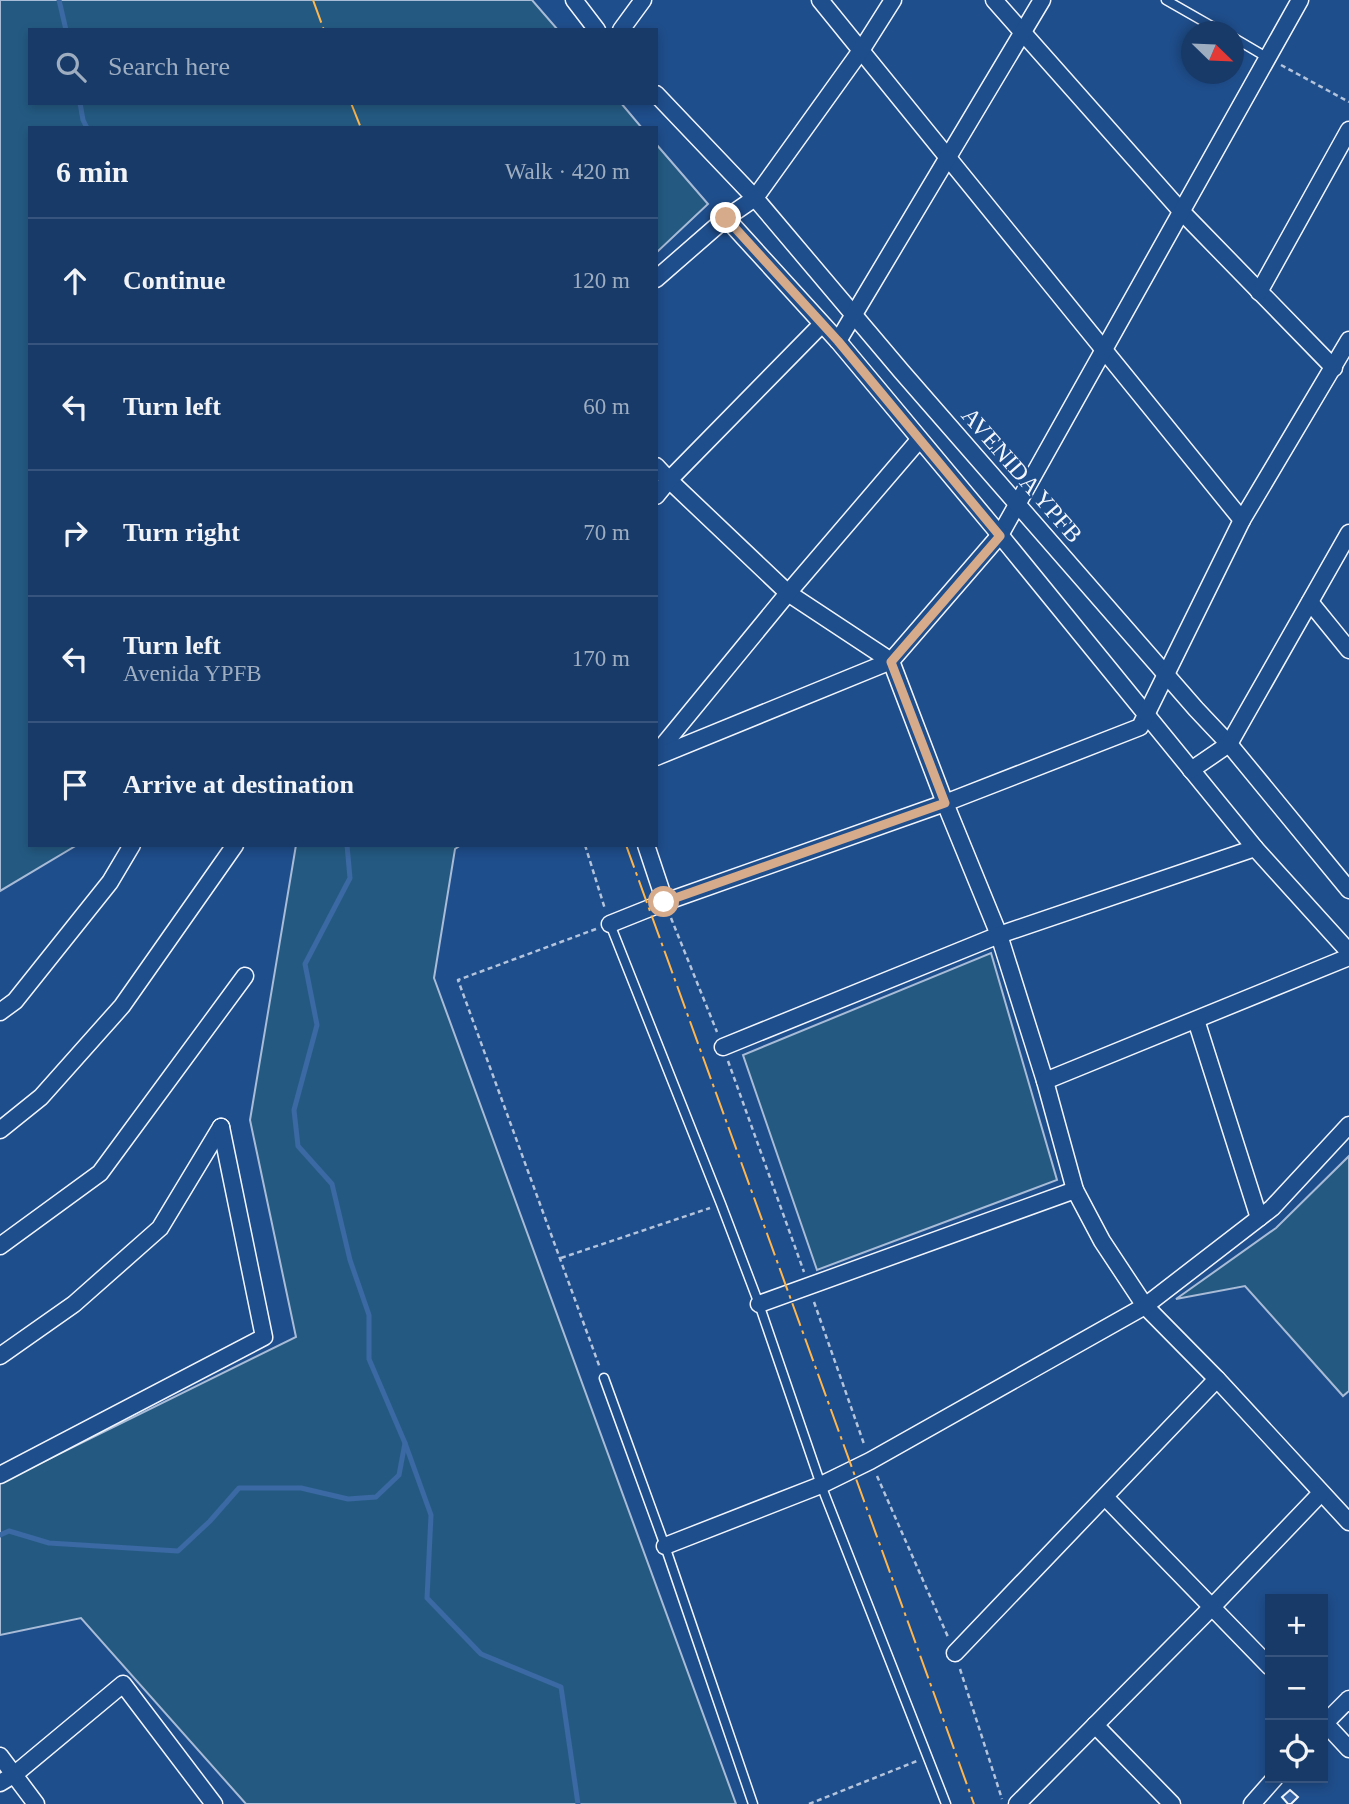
<!DOCTYPE html>
<meta charset="utf-8">
<style>
:root{--surface:#173a69;--page:#20416f;--text:#f1f3f6;--muted:#9eadc0;--line:#36547d}
body{margin:0;font-family:"Times New Roman",serif;background:var(--page);color:var(--text)}
.controls{position:absolute;right:21px;bottom:21px;display:grid;overflow:hidden;border-radius:0px;box-shadow:0 4px 10px #0003}
.controls button{width:63px;height:63px;display:grid;place-items:center;padding:0;border:0;border-bottom:2px solid var(--line);background:var(--surface);color:var(--text);font:35px sans-serif}
.compass{position:absolute;left:1181px;top:21px;width:63px;height:63px;border-radius:50%;background:var(--surface);box-shadow:0 4px 10px #0003;rotate:113deg}
.stop{position:absolute;width:21px;height:21px;margin:-16px;border:5px solid #d6ab8b;border-radius:50%;background:#fff}
.stop.end{background:#d6ab8b;border-color:#fff;box-shadow:0 2px 7px #0008}
.list{margin:0;padding:0;list-style:none}
h2{display:flex;justify-content:space-between;align-items:center;height:91px;margin:0;padding:0 28px;font-size:30px}
h2 small{font-size:23px;font-weight:400;color:var(--muted)}
.list li{display:grid;grid-template-columns:46px 1fr auto;gap:21px;align-items:center;box-sizing:border-box;height:126px;padding:0 28px;border-top:2px solid var(--line)}
.list b{display:block;font-size:26px;white-space:nowrap}
.list p{margin:0;font-size:23px;white-space:nowrap;color:var(--muted)}
.list em{font-size:23px;font-style:normal;color:var(--muted)}
.icon{flex:none;width:38px;height:38px;fill:none;stroke:currentColor;stroke-width:2;stroke-linecap:round;stroke-linejoin:round}
.map{position:relative;flex:none;width:1349px;height:1804px;overflow:hidden}
.search{position:absolute;background:var(--surface);box-shadow:0 4px 10px #0003;left:28px;top:28px;width:630px;height:77px;display:flex;align-items:center;gap:18px;box-sizing:border-box;padding:0 24px;border-radius:0px;color:var(--muted);font-size:26px}
.panel{position:absolute;background:var(--surface);box-shadow:0 4px 10px #0003;left:28px;top:126px;width:630px;height:721px;border-radius:0px}
.map>svg:first-child{display:block}
</style>
<div class="map">
<svg width="1349" height="1804" viewBox="0 0 1349 1804">
<rect width="100%" height="100%" fill="#1f4e8c"/>
<g fill="#245a82" stroke="#a8bbd7" stroke-width="2">
<polygon points="0,0 532,0 558,30 30,30 30,103 621,103 642,128 30,128 30,845 77,845 0,891"/>
<polygon points="656,144 708,204 656,253"/>
<polygon points="296,845 461,845 455,849 434,978 736,1804 246,1804 81,1618 0,1635 0,1483 296,1337 250,1120"/>
<polygon points="991,953 1057,1180 817,1270 743,1055"/>
<polygon points="1349,1156 1349,1391 1343,1396 1245,1286 1176,1299 1276,1228"/>
</g>
<g fill="none" stroke-linecap="round" stroke-linejoin="round">
<g stroke="#3b69a3" stroke-width="5">
<polyline points="59,0 66,30"/>
<polyline points="80,103 83,120 87,128"/>
<polyline points="347,845 350,878 305,964 317,1025 294,1110 298,1146 332,1184 350,1260 369,1315 369,1359 405,1443 431,1515 427,1598 481,1654 561,1687 578,1804"/>
<polyline points="0,1535 9,1531 49,1543 178,1551 210,1521 239,1488 301,1488 348,1499 376,1497 399,1475 405,1443"/>
</g>
</g>
<polygon fill="#3563a3" stroke="#f2f6ff" stroke-width="2" points="1290,1790 1298,1797 1291,1804 1288,1804 1282,1797"/>
<g fill="none" stroke-linecap="round" stroke-linejoin="round">
<defs>
<g id="service">
<polyline points="1166,0 1222,32"/>
<polyline points="1234,38 1268,58"/>
<polyline points="610,924 721,1204 759,1304 821,1485 946,1804"/>
<polyline points="604,1378 665,1546 753,1804"/>
</g>
<g id="minor">
<polyline points="574,0 597,30"/>
<polyline points="820,0 1242,520"/>
<polyline points="994,0 1181,211 1334,368"/>
<polyline points="1300,0 1000,535 891,661 945,803 999,935 1045,1081 1075,1190 1102,1241 1145,1306 1217,1379 1349,1522"/>
<polyline points="621,30 643,0"/>
<polyline points="656,94 755,198 902,372 1196,709 1229,744 1349,890"/>
<polyline points="726,218 838,341 1000,535 1255,848 1349,952"/>
<polyline points="656,279 726,218 755,198 862,49 893,0"/>
<polyline points="1259,292 1349,130"/>
<polyline points="838,341 1042,0"/>
<polyline points="656,466 669,480 788,593 891,661"/>
<polyline points="656,496 669,480 822,324"/>
<polyline points="1310,602 1349,650"/>
<polyline points="656,754 788,593 919,440"/>
<polyline points="656,757 891,661"/>
<polyline points="1191,770 1229,744 1349,533"/>
<polyline points="646,845 665,902"/>
<polyline points="610,924 665,902 945,803 1140,727 1242,520 1349,340"/>
<polyline points="0,1012 15,1001 110,882 132,845"/>
<polyline points="1196,1020 1259,1218"/>
<polyline points="723,1047 999,935 1255,848"/>
<polyline points="1045,1081 1349,957"/>
<polyline points="0,1130 41,1097 122,1006 235,845"/>
<polyline points="0,1246 100,1173 245,976"/>
<polyline points="759,1304 1075,1190"/>
<polyline points="0,1356 74,1304 160,1228 221,1127"/>
<polyline points="0,1475 264,1337 221,1127"/>
<polyline points="1106,1498 1270,1667"/>
<polyline points="665,1546 821,1485 870,1461 1145,1306 1272,1208 1349,1125"/>
<polyline points="955,1653 1217,1379"/>
<polyline points="1323,1721 1349,1749"/>
<polyline points="1095,1725 1172,1804"/>
<polyline points="1323,1725 1349,1699"/>
<polyline points="0,1756 36,1804"/>
<polyline points="0,1783 15,1774 123,1684 214,1804"/>
<polyline points="1017,1804 1212,1607 1321,1493"/>
<polyline points="1252,1804 1275,1778"/>
</g>
</defs>
<use href="#service" stroke="#f2f6ff" stroke-width="11"/>
<use href="#minor" stroke="#f2f6ff" stroke-width="19"/>
<g stroke="#b3c4dc" stroke-width="2.5" stroke-dasharray="5 3.5" stroke-linecap="butt">
<polyline points="1281,65 1349,102"/>
<polyline points="585,845 605,909"/>
<polyline points="671,918 717,1032"/>
<polyline points="596,929 458,980 600,1368"/>
<polyline points="728,1061 804,1272"/>
<polyline points="561,1258 710,1208"/>
<polyline points="814,1302 864,1444"/>
<polyline points="877,1476 948,1637"/>
<polyline points="960,1669 1002,1799"/>
<polyline points="809,1804 917,1761"/>
</g>
<use href="#service" stroke="#1f4e8c" stroke-width="8"/>
<use href="#minor" stroke="#1f4e8c" stroke-width="16"/>
<g stroke="#ffb74d" stroke-width="2" stroke-dasharray="24 5 3.5 5" stroke-linecap="butt">
<polyline points="313,0 324,30"/>
<polyline points="351,103 361,128"/>
<polyline points="626,845 974,1804"/>
</g>
</g>
<g fill="none" stroke-linecap="round" stroke-linejoin="round">
<polyline stroke="#d6ab8b" stroke-width="9" points="664,902 945,803 891,662 1000,536 838,341 726,218"/>
</g>
<g text-anchor="middle" dominant-baseline="central" stroke-width="5" stroke-linejoin="round" paint-order="stroke">
<g font-size="24" fill="#f2f6ff" stroke="#1f4e8c">
<text transform="translate(1022 475) rotate(49)">AVENIDA YPFB</text>
</g>
</g>
</svg>
<div class="controls">
<button>+</button>
<button>−</button>
<button><svg class="icon" aria-label="locate" viewBox="0 0 24 24"><circle cx="12" cy="12" r="6"/><path d="M12 2v4M12 18v4M2 12h4M18 12h4"/></svg></button>
</div>
<svg class="compass" viewBox="-18 -18 36 36"><path d="M0-13l5 13h-10z" fill="#e53935"/><path d="M0 13l5-13h-10z" fill="#9eadc0"/></svg>
<div class="stop" style="left:664px;top:902px"></div>
<div class="stop end" style="left:726px;top:218px"></div>
<div class="search"><svg class="icon" aria-label="search" viewBox="0 0 24 24"><circle cx="10" cy="10" r="6"/><path d="M15 15l6 6"/></svg>Search here</div>
<section class="panel">
<h2>6 min<small>Walk · 420 m</small></h2>
<ul class="list">
<li><svg class="icon" aria-label="ahead" viewBox="0 0 24 24"><path d="M12 20V5M6 11l6-6 6 6"/></svg><div><b>Continue</b></div><em>120 m</em></li>
<li><svg class="icon" aria-label="left" viewBox="0 0 24 24"><path d="M17 20v-9H6M10 6l-5 5 5 5"/></svg><div><b>Turn left</b></div><em>60 m</em></li>
<li><svg class="icon" aria-label="right" viewBox="0 0 24 24"><path d="M7 20v-9h11M14 6l5 5-5 5"/></svg><div><b>Turn right</b></div><em>70 m</em></li>
<li><svg class="icon" aria-label="left" viewBox="0 0 24 24"><path d="M17 20v-9H6M10 6l-5 5 5 5"/></svg><div><b>Turn left</b><p>Avenida YPFB</p></div><em>170 m</em></li>
<li><svg class="icon" aria-label="arrive" viewBox="0 0 24 24"><path d="M6 21V4h12l-3 4 3 4H6"/></svg><div><b>Arrive at destination</b></div></li>
</ul>
</section>
</div>
